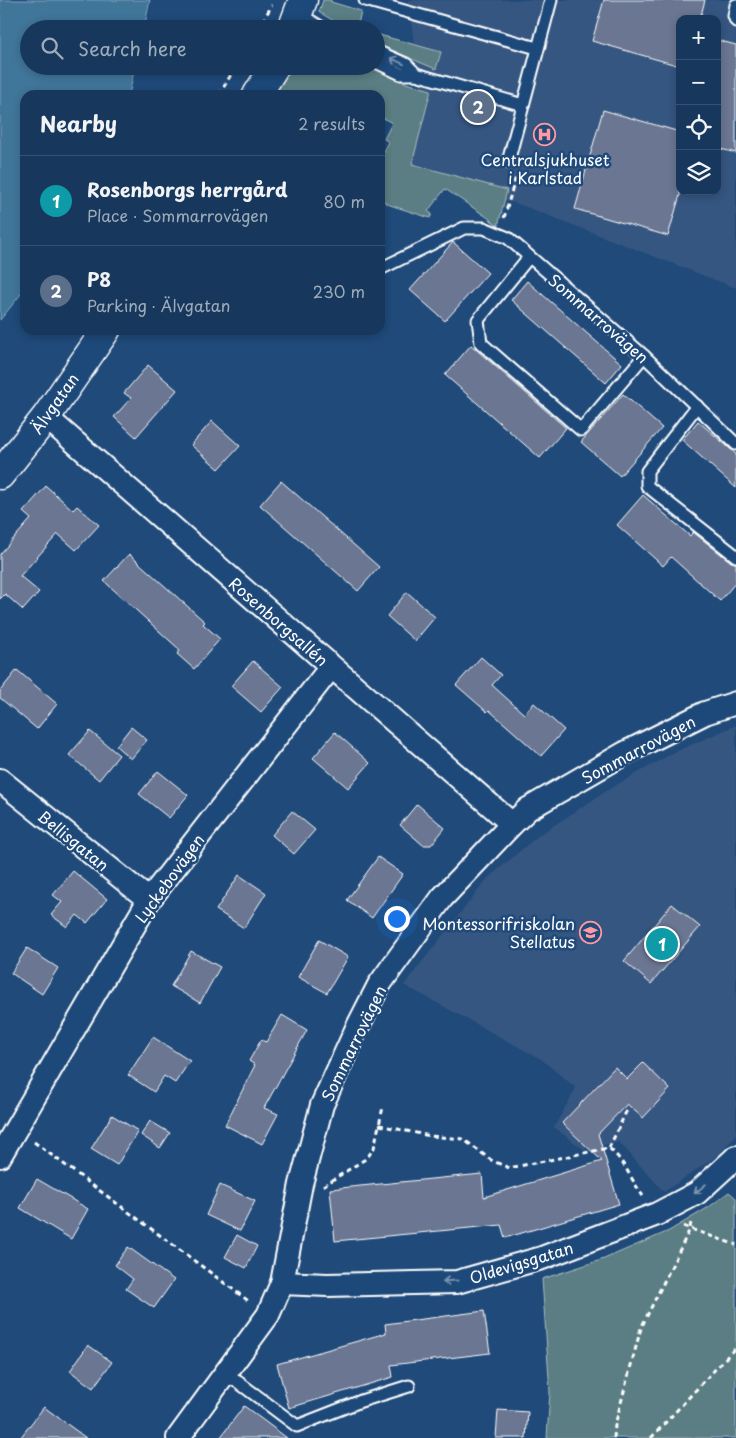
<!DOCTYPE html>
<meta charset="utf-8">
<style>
:root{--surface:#17385c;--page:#244365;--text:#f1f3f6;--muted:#9eacbb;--line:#365272;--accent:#ff9aa2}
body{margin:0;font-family:"Playpen Sans",sans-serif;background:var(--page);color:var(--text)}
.controls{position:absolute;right:15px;top:15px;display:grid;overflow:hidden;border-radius:10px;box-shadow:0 2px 8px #0003}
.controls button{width:45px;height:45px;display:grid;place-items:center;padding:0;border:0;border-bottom:1px solid var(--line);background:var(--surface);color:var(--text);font:25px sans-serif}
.you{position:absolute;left:396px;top:918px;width:18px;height:18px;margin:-12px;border:4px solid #fff;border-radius:50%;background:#1a73e8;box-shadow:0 0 0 8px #1a73e833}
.badge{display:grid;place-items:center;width:32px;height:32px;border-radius:50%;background:var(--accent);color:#fff;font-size:16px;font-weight:700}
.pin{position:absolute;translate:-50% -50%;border:2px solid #fff;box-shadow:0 1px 5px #0006}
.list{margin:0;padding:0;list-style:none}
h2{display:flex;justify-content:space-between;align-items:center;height:65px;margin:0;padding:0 20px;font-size:21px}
h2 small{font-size:16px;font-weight:400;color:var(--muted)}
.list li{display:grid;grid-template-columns:32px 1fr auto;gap:15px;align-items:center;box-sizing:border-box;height:90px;padding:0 20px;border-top:1px solid var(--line)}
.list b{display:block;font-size:19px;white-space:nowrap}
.list p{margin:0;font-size:16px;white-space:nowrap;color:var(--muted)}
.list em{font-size:16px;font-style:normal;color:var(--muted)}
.icon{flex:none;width:28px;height:28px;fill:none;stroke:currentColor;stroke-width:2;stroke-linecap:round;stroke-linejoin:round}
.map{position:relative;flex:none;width:736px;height:1438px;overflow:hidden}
.search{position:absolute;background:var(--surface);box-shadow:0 2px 8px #0003;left:20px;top:20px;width:365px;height:55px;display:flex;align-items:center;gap:12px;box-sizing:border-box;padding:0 18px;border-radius:28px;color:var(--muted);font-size:19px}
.panel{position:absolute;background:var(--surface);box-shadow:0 2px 8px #0003;left:20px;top:90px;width:365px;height:245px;border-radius:15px}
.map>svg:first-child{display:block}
</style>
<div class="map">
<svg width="736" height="1438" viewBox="0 0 736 1438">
<rect width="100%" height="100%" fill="#1f4a7a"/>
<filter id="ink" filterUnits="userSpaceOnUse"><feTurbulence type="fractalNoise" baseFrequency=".02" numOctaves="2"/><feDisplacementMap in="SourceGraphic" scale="10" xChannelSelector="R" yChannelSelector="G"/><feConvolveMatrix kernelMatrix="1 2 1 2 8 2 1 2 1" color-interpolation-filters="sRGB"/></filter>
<g filter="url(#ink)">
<g fill="#365781" fill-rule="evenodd">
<path d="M408,0H736V288L521,205L400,170L422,100ZM680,19H717V191H680Z"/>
<polygon points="736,725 736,1135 718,1155 664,1192 619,1142 583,1149 554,1127 576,1088 541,1059 404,985 488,878 539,835 611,788 675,752"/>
</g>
<g fill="#5a7e83" stroke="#acbec1">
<polygon points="323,0 331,0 331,2 361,11 357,29 347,29 319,12"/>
<polygon points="376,34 441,52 436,69 376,44"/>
<polygon points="289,66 369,66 406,83 431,90 412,164 507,190 498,226 487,217 445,189 428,211 432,214 430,218 390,205 380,199 380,159 389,142 384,139 392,123 380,116 380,95 273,95"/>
<polygon points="729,1192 736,1198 736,1438 547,1438 550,1392 542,1279 604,1259 669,1231 709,1207"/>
</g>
<polygon fill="#3f769a" stroke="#8cadc2" points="0,0 150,0 144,29 29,29 29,66 135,66 129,95 25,95 25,289 0,320"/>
<g fill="#6b7692" stroke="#fff">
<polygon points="604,0 705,0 700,19 680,19 680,66 592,41"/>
<polygon points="717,40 736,45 736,153 717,148"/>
<polygon points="603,110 680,132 680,195 668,236 575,209"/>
<polygon points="453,242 488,273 445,321 410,290"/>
<polygon points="527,281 622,364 606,383 511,300"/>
<polygon points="471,345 566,428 540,458 445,375"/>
<polygon points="148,365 177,390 136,437 114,417 131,398 124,393"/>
<polygon points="623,394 662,428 620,476 581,442"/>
<polygon points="212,421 240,446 219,469 191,445"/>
<polygon points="698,421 736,454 736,488 682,440"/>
<polygon points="281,481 379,567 358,591 260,505"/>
<polygon points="46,486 73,510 77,506 99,525 76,550 58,534 20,576 39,592 23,610 5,594 0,599 0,554 31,519 23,512"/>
<polygon points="643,495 690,536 693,532 731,562 736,563 736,582 720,601 671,557 663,566 617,525"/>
<polygon points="129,554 205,622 203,624 220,639 194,669 177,654 180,650 104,581"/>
<polygon points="407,592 435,617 415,641 387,616"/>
<polygon points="481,657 501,675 492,685 524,714 534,703 564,730 541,756 489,710 487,712 456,685"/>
<polygon points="253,661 283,687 261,712 231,686"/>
<polygon points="17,670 57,704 37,729 0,698 0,691"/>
<polygon points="131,727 147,740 131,759 116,746"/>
<polygon points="90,731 119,755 99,780 69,755"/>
<polygon points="335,732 370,763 348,788 313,758"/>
<polygon points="158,771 188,795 169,818 139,794"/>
<polygon points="417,804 445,828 431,845 423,845 400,825"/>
<polygon points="292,811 315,830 294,854 272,835"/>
<polygon points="378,857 403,874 372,918 347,900"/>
<polygon points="73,871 107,899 87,923 77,915 67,927 51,915 62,902 53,895"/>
<polygon points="239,875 266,893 244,928 216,910"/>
<polygon points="672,904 700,927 651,984 624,961"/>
<polygon points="319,940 348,957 327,993 298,977"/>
<polygon points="27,948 58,968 42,994 11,973"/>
<polygon points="191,951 220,967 200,1003 171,986"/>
<polygon points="282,1015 307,1030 264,1108 278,1114 262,1144 225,1125 255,1065 249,1061 261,1040 266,1042"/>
<polygon points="153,1037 190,1061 175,1083 164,1076 154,1092 128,1075"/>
<polygon points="643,1063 670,1089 643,1118 627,1104 598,1134 619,1204 505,1238 501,1225 335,1241 330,1189 482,1174 484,1197 602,1161 562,1123 615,1067 627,1079"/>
<polygon points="112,1115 138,1131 117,1165 91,1149"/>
<polygon points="150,1121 170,1133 160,1148 141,1135"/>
<polygon points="37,1179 88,1209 71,1239 20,1208"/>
<polygon points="220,1185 255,1201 240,1231 206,1215"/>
<polygon points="237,1235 257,1246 246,1268 225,1257"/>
<polygon points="128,1247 174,1280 154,1308 126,1289 133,1279 115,1265"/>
<polygon points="484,1311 490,1353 391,1365 393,1377 289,1408 277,1364 386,1333 385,1324"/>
<polygon points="88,1345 112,1362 93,1388 70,1371"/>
<polygon points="244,1406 287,1438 220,1438"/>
<polygon points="44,1407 86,1438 20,1438"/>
<polygon points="498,1410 528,1412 526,1438 496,1438"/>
</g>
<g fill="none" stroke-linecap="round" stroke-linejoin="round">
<defs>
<g id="lane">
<polyline points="365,0 537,48"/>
<polyline points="736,5 734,16 736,21"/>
<polyline points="299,14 324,29"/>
<polyline points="376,51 406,64 416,74"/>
<polyline points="376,62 401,74 416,74 523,105"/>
<polyline points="508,162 551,0"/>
<polyline points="529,257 478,320 481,343 581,430 644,356"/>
<polyline points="380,269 464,228 484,228 508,238 644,356 736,444"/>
<polyline points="697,406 647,471 647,486 736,556"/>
<polyline points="224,1375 238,1382 297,1426 361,1401 409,1386"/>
</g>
<g id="street">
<polyline points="46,417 512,824"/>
<polyline points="0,780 149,900"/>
<polyline points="0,1156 149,900 331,667"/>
<polyline points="282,1283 327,1285 457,1282 542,1258 657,1214 697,1193 736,1157"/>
<polyline points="178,1438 268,1315 282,1283 301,1184 322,1105 356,1030 379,985 442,898 512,824 528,809 625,753 705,713 736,703"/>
</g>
<g id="secondary">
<polyline points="292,29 303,0"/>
<polyline points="257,95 275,66"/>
<polyline points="0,475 46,417 106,330"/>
</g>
</defs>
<use href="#lane" stroke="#fff" stroke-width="15"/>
<use href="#street" stroke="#fff" stroke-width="26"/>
<use href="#secondary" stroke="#fff" stroke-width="31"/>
<g stroke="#fff" stroke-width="3" stroke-dasharray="5 4" stroke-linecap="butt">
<polyline points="258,29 272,5"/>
<polyline points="219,95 236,66"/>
<polyline points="504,218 516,176"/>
<path d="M379,1125L430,1136L463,1139L491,1160L509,1168L609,1148C625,1162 630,1178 643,1196"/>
<polyline points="34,1142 250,1302"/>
<polyline points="609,1148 627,1110"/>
<polyline points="323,1186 367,1158 374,1148 383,1107"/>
<polyline points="683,1226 736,1245"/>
<polyline points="614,1438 615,1425 641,1328 690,1229 691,1221"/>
<polyline points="651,1438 736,1347"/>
</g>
<use href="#lane" stroke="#1f4a7a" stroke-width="11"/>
<use href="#street" stroke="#1f4a7a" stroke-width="22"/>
<use href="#secondary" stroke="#1f4a7a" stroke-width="28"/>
</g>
<defs><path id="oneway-shaft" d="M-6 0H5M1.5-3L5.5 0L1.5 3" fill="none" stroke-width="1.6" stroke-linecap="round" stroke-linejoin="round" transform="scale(1.25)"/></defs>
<g stroke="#7992af">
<use href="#oneway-shaft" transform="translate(397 61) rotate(-155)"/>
<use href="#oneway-shaft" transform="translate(700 1189) rotate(141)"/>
<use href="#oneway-shaft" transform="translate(450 1281) rotate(177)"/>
</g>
</g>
<defs>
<symbol id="hospital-ring" viewBox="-11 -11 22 22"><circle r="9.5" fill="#1f4a7a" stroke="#ff9aa2" stroke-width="1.5"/><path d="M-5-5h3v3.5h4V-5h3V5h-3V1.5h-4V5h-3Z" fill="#ff9aa2"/></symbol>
<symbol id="school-ring" viewBox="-11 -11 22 22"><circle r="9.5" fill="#1f4a7a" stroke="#ff9aa2" stroke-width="1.5"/><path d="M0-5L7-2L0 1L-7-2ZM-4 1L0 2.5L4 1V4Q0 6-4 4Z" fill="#ff9aa2"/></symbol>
</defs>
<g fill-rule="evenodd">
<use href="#hospital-ring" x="532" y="122" width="25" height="25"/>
<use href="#school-ring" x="578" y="920" width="25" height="25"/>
</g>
<g text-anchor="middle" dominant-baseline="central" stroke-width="5" stroke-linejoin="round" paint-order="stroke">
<g font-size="16" fill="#fff" stroke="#1f4a7a">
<text x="545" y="159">Centralsjukhuset<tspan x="545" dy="18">i Karlstad</tspan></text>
<text x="575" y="923" text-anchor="end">Montessorifriskolan<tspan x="575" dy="18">Stellatus</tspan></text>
</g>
<g font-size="16" fill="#fff" stroke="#1f4a7a">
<text transform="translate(599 318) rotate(41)">Sommarrovägen</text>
<text transform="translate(54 403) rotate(-55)">Älvgatan</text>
<text transform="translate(279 621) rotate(41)">Rosenborgsallén</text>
<text transform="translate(638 749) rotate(-28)">Sommarrovägen</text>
<text transform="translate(74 840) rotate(39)">Bellisgatan</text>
<text transform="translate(169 878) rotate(-54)">Lyckebovägen</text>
<text transform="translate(353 1043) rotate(-64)">Sommarrovägen</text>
<text transform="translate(521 1262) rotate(-17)">Oldevigsgatan</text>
</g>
</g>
</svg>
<div class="controls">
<button>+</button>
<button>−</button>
<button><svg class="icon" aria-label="locate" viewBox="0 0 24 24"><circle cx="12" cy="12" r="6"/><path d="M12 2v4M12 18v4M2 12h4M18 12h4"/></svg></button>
<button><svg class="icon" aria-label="layers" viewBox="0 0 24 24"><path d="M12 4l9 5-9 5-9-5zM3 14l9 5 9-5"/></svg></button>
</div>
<div class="you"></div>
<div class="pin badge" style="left:662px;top:944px;background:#0f9aa8">1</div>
<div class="pin badge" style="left:478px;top:107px;background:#5c6f8a">2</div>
<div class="search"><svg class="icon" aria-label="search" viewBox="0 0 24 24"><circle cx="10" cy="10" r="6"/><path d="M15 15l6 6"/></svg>Search here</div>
<section class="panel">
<h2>Nearby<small>2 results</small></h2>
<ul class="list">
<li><span class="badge" style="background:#0f9aa8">1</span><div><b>Rosenborgs herrgård</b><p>Place · Sommarrovägen</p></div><em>80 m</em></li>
<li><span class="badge" style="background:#5c6f8a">2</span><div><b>P8</b><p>Parking · Älvgatan</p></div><em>230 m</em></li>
</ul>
</section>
</div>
